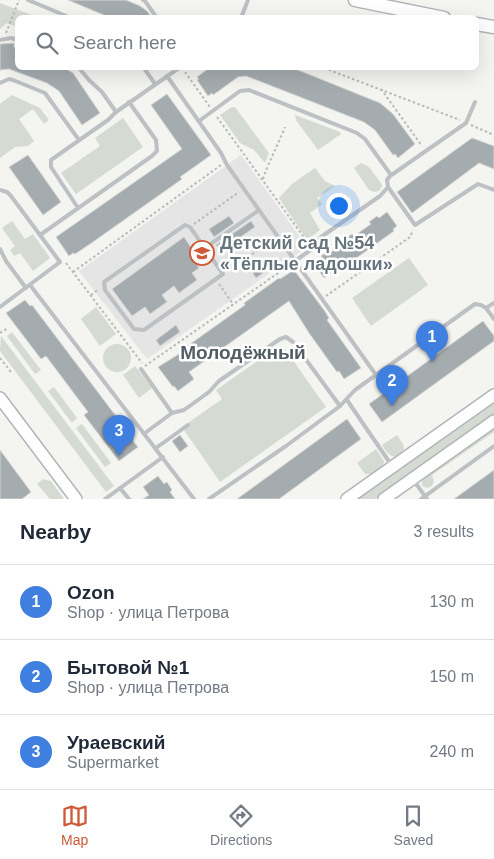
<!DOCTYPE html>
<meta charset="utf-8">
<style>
:root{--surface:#fff;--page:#f2f2f3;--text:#1f2937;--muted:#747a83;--line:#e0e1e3;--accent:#ce5a37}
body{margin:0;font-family:Helvetica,sans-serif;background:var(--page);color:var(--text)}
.you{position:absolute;left:338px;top:205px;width:18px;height:18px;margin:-12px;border:4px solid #fff;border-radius:50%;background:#1a73e8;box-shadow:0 0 0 8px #1a73e833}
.badge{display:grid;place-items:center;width:32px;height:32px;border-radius:50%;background:var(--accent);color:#fff;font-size:16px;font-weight:700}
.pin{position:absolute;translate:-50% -41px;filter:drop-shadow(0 1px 2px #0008)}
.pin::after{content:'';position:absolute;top:26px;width:18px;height:15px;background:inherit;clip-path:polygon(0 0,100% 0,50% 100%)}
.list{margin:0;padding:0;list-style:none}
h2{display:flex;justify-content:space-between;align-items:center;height:65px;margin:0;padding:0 20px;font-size:21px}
h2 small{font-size:16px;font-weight:400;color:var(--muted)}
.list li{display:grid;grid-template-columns:32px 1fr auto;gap:15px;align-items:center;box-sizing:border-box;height:75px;padding:0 20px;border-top:1px solid var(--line)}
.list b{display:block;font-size:19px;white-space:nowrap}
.list p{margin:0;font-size:16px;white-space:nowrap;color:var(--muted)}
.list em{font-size:16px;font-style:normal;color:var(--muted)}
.icon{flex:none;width:28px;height:28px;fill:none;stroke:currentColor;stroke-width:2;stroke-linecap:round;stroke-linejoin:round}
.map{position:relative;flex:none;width:494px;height:499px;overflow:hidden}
.search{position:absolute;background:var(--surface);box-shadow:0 5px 20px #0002;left:15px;right:15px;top:15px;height:55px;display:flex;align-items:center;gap:12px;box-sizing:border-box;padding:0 18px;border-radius:8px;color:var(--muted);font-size:19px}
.sheet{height:290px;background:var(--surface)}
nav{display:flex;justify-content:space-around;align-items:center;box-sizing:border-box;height:70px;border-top:1px solid var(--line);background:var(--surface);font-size:14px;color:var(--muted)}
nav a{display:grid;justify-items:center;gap:2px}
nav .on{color:var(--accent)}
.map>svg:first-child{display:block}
</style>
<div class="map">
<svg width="494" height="499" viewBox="0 0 494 499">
<rect width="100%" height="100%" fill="#f4f4f1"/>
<polygon fill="#e4e5e4" points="241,155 307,247 147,359 79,271"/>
<g fill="#d5dad2">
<polygon points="0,3 37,17 18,18 17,27 7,23 0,29"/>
<polygon points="12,95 40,108 49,120 44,124 33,109 19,119 34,141 28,146 15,147 0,158 0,104"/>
<polygon points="232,107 235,107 269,153 265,163 254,150 240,143 220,115"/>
<polygon points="295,115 340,132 341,134 318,150 296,120"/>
<polygon points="123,118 143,147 76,194 61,173 100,146 95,138"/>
<polygon points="361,163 368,166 381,183 382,186 379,191 374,192 369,190 354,168"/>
<polygon points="315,168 325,181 335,186 317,198 322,204 310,213 320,230 307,240 279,198 292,184"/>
<polygon points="12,221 25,239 33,234 50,258 33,271 20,253 14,256 10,250 15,246 2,228"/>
<polygon points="409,258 428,285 371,326 352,298"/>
<polygon points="96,307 116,334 100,346 81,319"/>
<polygon points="12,332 41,370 35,374 7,336"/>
<polygon points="1,336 114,486 106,492 0,351"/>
<circle cx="117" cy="358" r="14"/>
<polygon points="279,346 285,349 326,407 220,482 182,427 222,399 216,390"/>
<polygon points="135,366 152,388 139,398 123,375"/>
<polygon points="54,387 77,418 72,423 48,391"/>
<polygon points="494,401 494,415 375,499 356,499"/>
<polygon points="82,424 111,463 105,467 76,428"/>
<polygon points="494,427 494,432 432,475 434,481 432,486 427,488 422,486 422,482 424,477"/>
<path d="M397,435L403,444L404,449L399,456C390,459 386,451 382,445Z"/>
<polygon points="376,449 384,461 383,466 373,474 365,474 357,463"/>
<polygon points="43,479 51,481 64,499 50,499 37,484"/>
</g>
<g fill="#a5acb0" stroke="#d5d5d3">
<polygon points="68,0 126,0 140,6 147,11 152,18 111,18"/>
<polygon points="14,43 14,47 18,48 18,68 65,68 73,73 100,113 82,125 59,91 47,83 9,69 0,70 0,44"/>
<polygon points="209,68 293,68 380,103 393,114 415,144 398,158 395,154 393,155 375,130 364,122 246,76 238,77 213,95 212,93 208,96 197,80 199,79 197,77"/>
<polygon points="167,94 211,155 180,177 182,179 90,244 75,254 73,253 69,256 56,237 182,149 151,105"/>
<polygon points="472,138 494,146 494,169 479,163 412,213 397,192"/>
<polygon points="28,155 61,202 43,215 9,167"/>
<polygon points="387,212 397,226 393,229 394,231 334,274 332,272 324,278 314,264 323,258 321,256 329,250 330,253 346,241 345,239 352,234 354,236 371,224 369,222 377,216 379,218"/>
<polygon points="229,216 234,223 214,237 209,229"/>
<polygon points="251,221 255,227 220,251 216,245"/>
<polygon points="184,237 195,253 191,256 199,268 192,273 197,280 179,293 174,286 162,295 167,302 150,314 145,307 132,316 112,289"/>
<polygon points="272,258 276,264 256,278 252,272"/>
<polygon points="294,270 324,310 329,318 327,320 361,368 344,379 339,371 337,372 309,333 289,301 189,372 194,379 178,391 174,386 173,387 158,367 179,354 186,347 245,305 244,303 279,278 280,279"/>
<polygon points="25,300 30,306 32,305 134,440 133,441 138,447 119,461 84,415 88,412 46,356 41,359 6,313"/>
<polygon points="483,321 494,336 494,341 382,422 369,404"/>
<polygon points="176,325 180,332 160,346 156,340"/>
<polygon points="347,419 361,439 279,499 237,499"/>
<polygon points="180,435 188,446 180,452 172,441"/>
<polygon points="0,450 31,492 22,499 0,499"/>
<polygon points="494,470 494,499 454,499"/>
<polygon points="158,476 164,484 167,482 172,490 170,492 175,499 143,499 149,495 143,487"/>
</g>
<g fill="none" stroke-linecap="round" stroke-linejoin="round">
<defs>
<g id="secondary">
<polyline points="0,398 76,499"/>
<polyline points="347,499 494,395"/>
<polyline points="384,499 494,421"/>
</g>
<g id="primary">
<polyline points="355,0 444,18"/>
<polyline points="476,24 494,27"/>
</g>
</defs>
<use href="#secondary" stroke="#b0b5b8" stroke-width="14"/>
<use href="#primary" stroke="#b1b5b8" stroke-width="15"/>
<g stroke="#b7babc" stroke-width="2" stroke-dasharray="2.5 2.5" stroke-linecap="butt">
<polyline points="6,33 19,0"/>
<polyline points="324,68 460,120"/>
<polyline points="185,72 210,107"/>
<polyline points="381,89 422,146"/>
<polyline points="217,117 308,243"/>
<polyline points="471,125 494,135"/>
<path d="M263,179C269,161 278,145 285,127"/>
<polyline points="194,224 239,192"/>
<polyline points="66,263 142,363"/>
<polyline points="227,271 273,240"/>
<polyline points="73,272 221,165"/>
<polyline points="219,284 233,304"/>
<polyline points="91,295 99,289"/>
<polyline points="326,296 410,237 413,230"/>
<polyline points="0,333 8,328"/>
<polyline points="0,358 11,372"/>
<polyline points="145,366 291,264"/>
</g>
<g stroke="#bdc1c4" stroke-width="4">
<polyline points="28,0 71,18"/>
<polyline points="143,0 145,1 157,18"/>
<polyline points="241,18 248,0"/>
<polyline points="0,40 11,38 18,40"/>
<polyline points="79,68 89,80 102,92 116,112"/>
<polyline points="144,68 155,84"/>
<polyline points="167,76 221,153 227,165 376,375"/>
<polyline points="0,83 9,79 13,80 45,93 79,140"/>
<polyline points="199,121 240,91 249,90 357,133 365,139 391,175"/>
<polyline points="388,187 415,225 478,184 494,190"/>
<polyline points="0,190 7,192 11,196 60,262 0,307"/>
<polyline points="78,208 51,167 51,160 108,120 116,112 179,68"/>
<polygon points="185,225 190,227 223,274 144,330 134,329 105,290 104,282"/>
<polyline points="40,235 152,156 157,151 156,140 129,102"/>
<polyline points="205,248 259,210"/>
<polyline points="0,249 6,261 26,288"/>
<polyline points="295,261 312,249 321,237 380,196 388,187 387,180 390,176 466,123 475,102"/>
<polyline points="30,285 194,499"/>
<polyline points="494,303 486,308 494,319"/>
<polyline points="296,346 340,406"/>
<polyline points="141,369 172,413"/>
<polyline points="347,400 392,466"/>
<polyline points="145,433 172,413 184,410 209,392 219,381 280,339 286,337 293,342"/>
<polyline points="156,448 188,425"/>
<polyline points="414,481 427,499"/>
<polyline points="120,488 129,499"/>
<polyline points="105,499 163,457"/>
<polyline points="209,499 286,446 340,406 355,390 475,304 481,305 486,308"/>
<polyline points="421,499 494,446"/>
</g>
<use href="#secondary" stroke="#fff" stroke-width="11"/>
<use href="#primary" stroke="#fff" stroke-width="12"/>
</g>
<defs>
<symbol id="school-ring" viewBox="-11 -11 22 22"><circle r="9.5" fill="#fff" stroke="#ce5a37" stroke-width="1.5"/><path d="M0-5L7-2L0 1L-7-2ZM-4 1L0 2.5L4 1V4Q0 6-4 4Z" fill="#ce5a37"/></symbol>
</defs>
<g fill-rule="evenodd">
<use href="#school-ring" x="188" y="239" width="28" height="28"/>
</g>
<g text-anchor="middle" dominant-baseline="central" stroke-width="5" stroke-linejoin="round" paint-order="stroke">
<g font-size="18" font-weight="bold" fill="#66747e" stroke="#fff" text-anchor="start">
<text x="220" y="243">Детский сад №54<tspan x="220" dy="21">«Тёплые ладошки»</tspan></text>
</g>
<g font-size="19" font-weight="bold" fill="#535d64" stroke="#fff">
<text x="243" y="352">Молодёжный</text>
</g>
</g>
</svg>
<div class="you"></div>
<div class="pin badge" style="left:432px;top:362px;background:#3f7fe0">1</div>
<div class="pin badge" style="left:392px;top:406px;background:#3f7fe0">2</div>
<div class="pin badge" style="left:119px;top:456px;background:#3f7fe0">3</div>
<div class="search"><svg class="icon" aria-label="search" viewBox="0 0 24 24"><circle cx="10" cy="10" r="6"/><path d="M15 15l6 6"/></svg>Search here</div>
</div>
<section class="sheet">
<h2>Nearby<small>3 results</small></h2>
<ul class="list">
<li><span class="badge" style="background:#3f7fe0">1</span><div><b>Ozon</b><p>Shop · улица Петрова</p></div><em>130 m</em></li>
<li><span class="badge" style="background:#3f7fe0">2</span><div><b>Бытовой №1</b><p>Shop · улица Петрова</p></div><em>150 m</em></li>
<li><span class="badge" style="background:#3f7fe0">3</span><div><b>Ураевский</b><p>Supermarket</p></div><em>240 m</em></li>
</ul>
</section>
<nav>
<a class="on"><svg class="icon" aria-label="map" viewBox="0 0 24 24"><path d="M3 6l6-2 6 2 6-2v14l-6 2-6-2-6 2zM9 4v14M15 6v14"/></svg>Map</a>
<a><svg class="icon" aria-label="directions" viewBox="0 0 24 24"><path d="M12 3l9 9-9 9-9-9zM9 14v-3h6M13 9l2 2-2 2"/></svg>Directions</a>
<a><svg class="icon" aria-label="saved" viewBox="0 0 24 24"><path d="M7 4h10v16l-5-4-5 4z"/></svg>Saved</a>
</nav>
